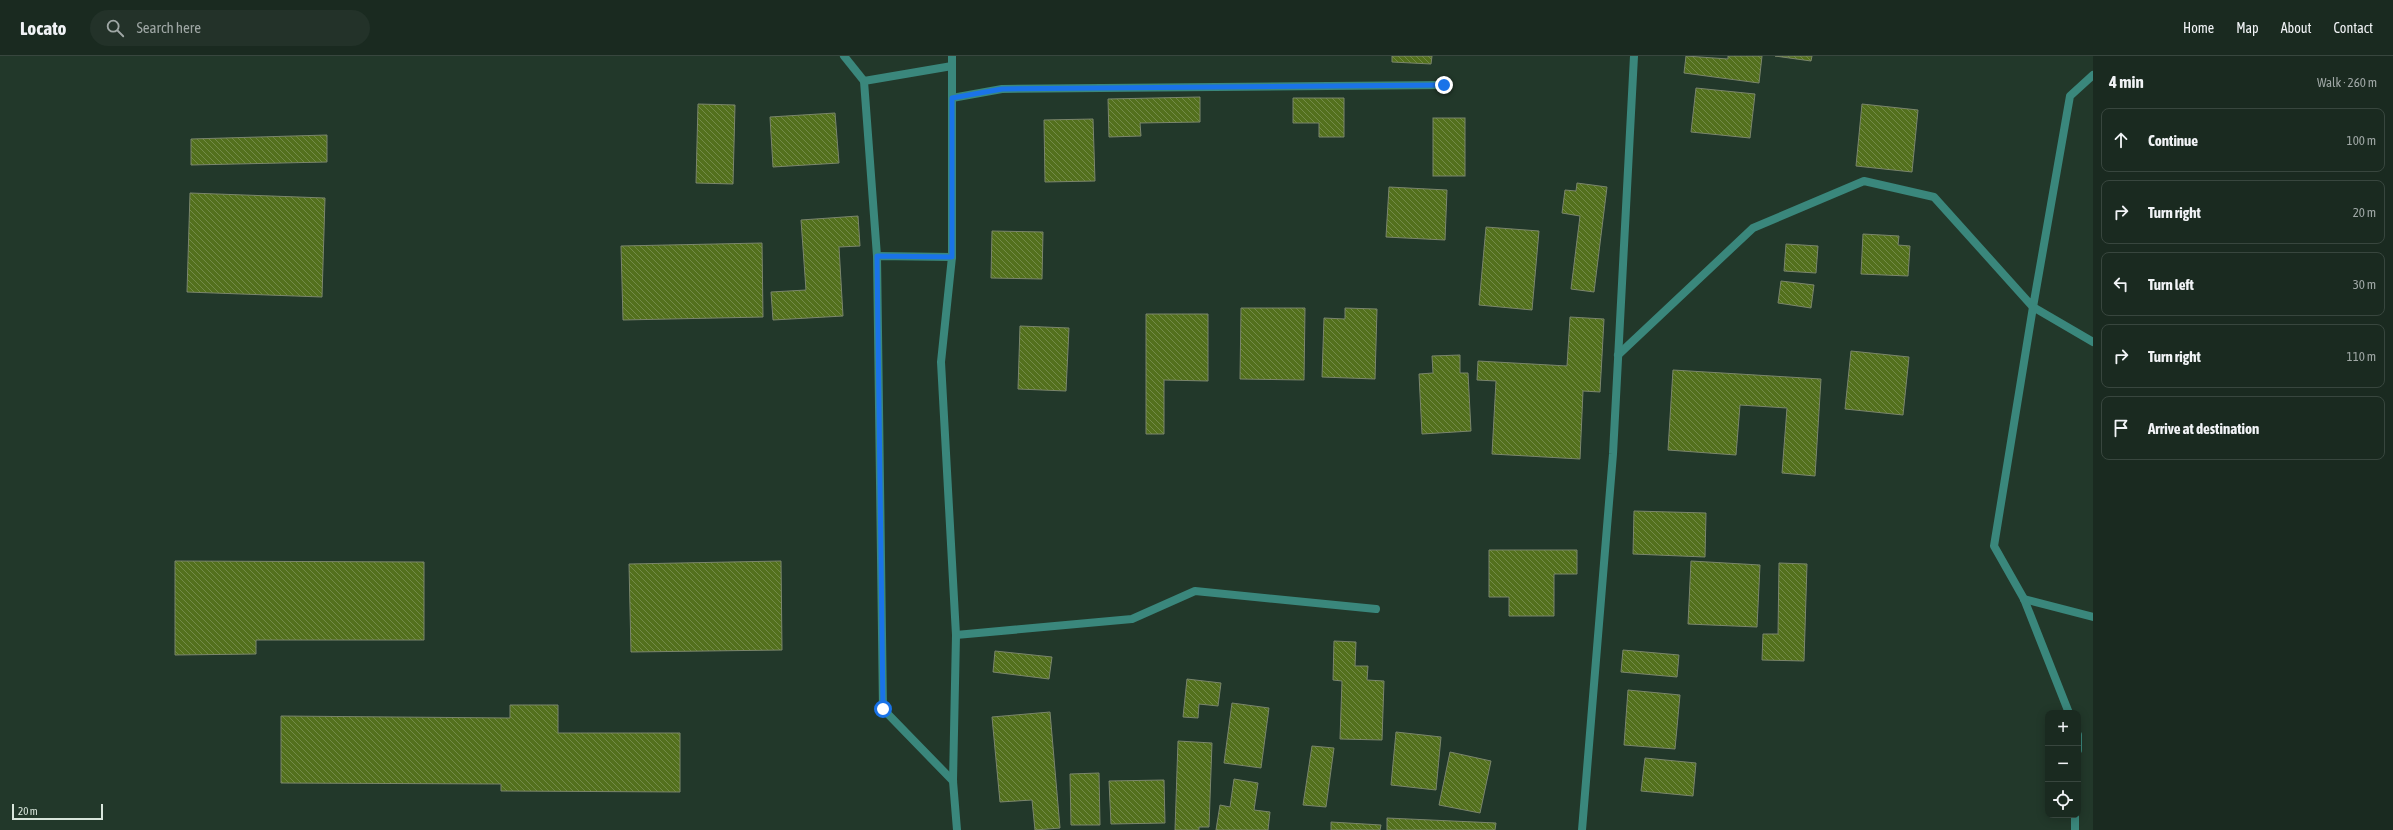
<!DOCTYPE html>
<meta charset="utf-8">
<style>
:root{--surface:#1a2a20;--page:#233229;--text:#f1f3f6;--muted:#9fa7a5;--line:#38463e}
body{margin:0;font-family:"Asap Condensed",sans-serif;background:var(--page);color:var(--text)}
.controls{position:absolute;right:12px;bottom:12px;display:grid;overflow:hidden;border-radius:8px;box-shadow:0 2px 10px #0003}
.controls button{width:36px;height:36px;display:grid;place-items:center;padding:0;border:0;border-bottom:1px solid var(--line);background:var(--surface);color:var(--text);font:20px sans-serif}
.scale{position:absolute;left:12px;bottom:10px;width:91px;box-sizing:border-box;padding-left:4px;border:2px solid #d9e6dc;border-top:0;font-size:11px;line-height:14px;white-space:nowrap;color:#d9e6dc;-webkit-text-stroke:3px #22382a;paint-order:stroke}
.stop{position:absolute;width:12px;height:12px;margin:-9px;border:3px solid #1a73e8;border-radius:50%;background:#fff}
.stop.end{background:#1a73e8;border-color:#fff;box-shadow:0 1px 4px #0008}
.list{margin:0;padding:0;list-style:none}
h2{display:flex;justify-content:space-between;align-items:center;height:52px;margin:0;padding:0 16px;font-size:17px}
h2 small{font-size:13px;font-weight:400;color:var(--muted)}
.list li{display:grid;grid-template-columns:26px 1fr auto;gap:12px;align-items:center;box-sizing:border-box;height:64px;margin:0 8px 8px;padding:0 8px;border:1px solid var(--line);border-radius:8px}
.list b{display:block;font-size:15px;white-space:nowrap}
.list em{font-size:13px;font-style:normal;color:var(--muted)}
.icon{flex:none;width:22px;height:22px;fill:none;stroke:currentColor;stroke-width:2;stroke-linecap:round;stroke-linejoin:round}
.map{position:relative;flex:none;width:2093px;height:774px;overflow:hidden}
header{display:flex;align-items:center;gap:24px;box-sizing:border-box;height:56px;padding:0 20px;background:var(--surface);border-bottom:1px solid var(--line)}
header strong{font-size:19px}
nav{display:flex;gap:22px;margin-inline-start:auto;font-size:14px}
.search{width:280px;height:36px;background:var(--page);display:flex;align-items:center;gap:10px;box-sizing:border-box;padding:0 14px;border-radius:22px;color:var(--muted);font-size:15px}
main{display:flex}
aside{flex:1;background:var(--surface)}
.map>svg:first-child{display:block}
</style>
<header>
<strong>Locato</strong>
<div class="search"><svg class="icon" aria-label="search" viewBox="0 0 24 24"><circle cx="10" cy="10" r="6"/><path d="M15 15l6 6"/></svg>Search here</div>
<nav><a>Home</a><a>Map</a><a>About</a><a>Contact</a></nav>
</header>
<main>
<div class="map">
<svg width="2093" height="774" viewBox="0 0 2093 774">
<defs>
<pattern id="building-back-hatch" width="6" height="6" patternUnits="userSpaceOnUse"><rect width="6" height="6" fill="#53701d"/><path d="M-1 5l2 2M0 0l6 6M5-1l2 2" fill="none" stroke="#738b48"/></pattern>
</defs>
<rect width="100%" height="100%" fill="#22382a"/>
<g fill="url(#building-back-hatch)" stroke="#7a856c">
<polygon points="1392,0 1432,0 1431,8 1392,6"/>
<polygon points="1686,0 1728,3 1728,0 1762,0 1759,27 1684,17"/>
<polygon points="1775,0 1812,0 1811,5"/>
<polygon points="1696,32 1755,38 1750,82 1691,76"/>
<polygon points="1200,41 1200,66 1140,67 1141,80 1109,81 1108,43"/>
<polygon points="1293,42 1344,42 1344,81 1319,81 1319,67 1293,67"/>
<polygon points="698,48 735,49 733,128 696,127"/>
<polygon points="1862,48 1918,54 1912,116 1856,110"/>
<polygon points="835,57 839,107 773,111 770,61"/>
<rect x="1433" y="62" width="32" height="58"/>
<polygon points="1093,63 1095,125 1045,126 1044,64"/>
<polygon points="327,79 327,106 191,109 191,83"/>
<polygon points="1577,127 1607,131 1594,236 1571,233 1580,160 1562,157 1565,134 1576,135"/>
<polygon points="1389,131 1447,134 1445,184 1386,181"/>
<polygon points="190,137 325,142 322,241 187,236"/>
<polygon points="858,160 860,190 839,191 843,260 773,264 771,236 806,234 801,164"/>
<polygon points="1486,171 1539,175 1532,254 1479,249"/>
<polygon points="992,175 1043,176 1042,223 991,222"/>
<polygon points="1863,178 1899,180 1898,189 1910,190 1908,220 1861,218"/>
<polygon points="762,187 763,261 623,264 621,190"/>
<polygon points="1786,188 1818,190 1816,217 1784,215"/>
<polygon points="1781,225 1814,229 1811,252 1778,247"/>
<polygon points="1241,252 1305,252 1304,324 1240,323"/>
<polygon points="1345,252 1377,253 1375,323 1322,321 1324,262 1345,263"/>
<polygon points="1146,258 1208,258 1208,325 1164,324 1164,378 1146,378"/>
<polygon points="1570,261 1604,263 1600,336 1583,335 1580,403 1492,398 1496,325 1477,324 1478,305 1567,310"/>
<polygon points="1020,270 1069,272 1066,335 1018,333"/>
<polygon points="1851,295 1909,301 1903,359 1845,353"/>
<polygon points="1460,299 1460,317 1468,317 1471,375 1422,378 1419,318 1433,317 1432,300"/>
<polygon points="1673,314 1821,323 1815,420 1782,417 1787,352 1740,349 1736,399 1668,394"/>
<polygon points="1634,455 1706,457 1705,501 1633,498"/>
<polygon points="1489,494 1577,494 1577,518 1554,518 1554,560 1509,560 1509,541 1489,541"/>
<polygon points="175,505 424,506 424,584 256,584 256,598 175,599"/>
<polygon points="781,505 782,594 631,596 629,508"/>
<polygon points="1691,505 1760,509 1757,571 1688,568"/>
<polygon points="1779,507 1807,508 1804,605 1762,604 1763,578 1778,578"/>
<polygon points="1334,585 1356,586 1355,610 1368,610 1367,624 1384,625 1382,684 1340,683 1342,625 1333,624"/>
<polygon points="1623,594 1679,599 1677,621 1621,616"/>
<polygon points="995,595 1052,601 1049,623 993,616"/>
<polygon points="1187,623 1221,627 1218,650 1199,648 1198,662 1183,661"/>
<polygon points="1628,634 1680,639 1675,693 1624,689"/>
<polygon points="1232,647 1269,652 1261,712 1224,707"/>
<polygon points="510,649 558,649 558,677 680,677 680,736 501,735 501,728 281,727 281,660 510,662"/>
<polygon points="1050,656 1060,772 1035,774 1032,744 1000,746 992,661"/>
<polygon points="1396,676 1441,681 1436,734 1391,729"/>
<polygon points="1178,685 1212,687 1209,771 1199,771 1199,774 1175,774"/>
<polygon points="1312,690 1334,692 1326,751 1303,749"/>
<polygon points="1450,696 1491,705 1480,757 1439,749"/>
<polygon points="1645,702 1696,707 1693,740 1641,735"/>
<polygon points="1099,717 1100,769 1071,769 1070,718"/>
<polygon points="1234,723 1258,727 1254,754 1270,756 1268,774 1216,774 1220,749 1230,751"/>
<polygon points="1164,724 1165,767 1111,768 1109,725"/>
<polygon points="1387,762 1496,767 1495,774 1387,774"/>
<polygon points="1331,766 1381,769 1380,774 1331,774"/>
</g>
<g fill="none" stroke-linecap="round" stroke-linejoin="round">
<g stroke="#3a877c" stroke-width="8">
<polyline points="844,0 864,25"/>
<polyline points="952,42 1002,33 1444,29"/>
<polyline points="877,200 864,25 952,10"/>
<polyline points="952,201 877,200 883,653 953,725"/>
<polyline points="1618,299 1753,172 1864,125 1934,141 2033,251 2070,40 2093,19"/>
<polyline points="2024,543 2093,561"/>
<polyline points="956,579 1132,563 1195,535 1376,553"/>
<polyline points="2069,657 2024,543 1994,490 2033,251 2093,286"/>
<polyline points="2078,679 2078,694"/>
<polyline points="1582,774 1613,398 1634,0"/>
<polyline points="2075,774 2075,759"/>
</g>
<polyline stroke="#3a877c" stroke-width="8" points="952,0 952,201 941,306 956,579 953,725 957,774"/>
</g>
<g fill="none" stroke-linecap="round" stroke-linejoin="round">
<polyline stroke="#1a73e8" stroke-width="5" points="883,653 877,200 952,201 952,42 1002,33 1444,29"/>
</g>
</svg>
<div class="controls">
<button>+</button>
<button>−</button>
<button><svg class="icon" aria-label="locate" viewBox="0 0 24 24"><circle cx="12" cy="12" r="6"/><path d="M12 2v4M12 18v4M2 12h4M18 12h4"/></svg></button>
</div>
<div class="scale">20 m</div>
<div class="stop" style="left:883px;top:653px"></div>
<div class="stop end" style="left:1444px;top:29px"></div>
</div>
<aside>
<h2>4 min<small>Walk · 260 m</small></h2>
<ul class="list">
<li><svg class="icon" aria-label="ahead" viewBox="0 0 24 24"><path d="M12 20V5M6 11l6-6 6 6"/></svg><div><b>Continue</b></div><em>100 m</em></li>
<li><svg class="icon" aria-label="right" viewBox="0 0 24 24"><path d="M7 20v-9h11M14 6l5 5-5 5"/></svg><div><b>Turn right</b></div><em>20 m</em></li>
<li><svg class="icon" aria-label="left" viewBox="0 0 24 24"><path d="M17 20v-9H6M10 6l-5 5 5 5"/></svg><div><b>Turn left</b></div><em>30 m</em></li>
<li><svg class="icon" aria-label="right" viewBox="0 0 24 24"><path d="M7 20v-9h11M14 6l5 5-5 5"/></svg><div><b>Turn right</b></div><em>110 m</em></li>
<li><svg class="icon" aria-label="arrive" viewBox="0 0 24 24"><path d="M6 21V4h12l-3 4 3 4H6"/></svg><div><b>Arrive at destination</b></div></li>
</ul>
</aside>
</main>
